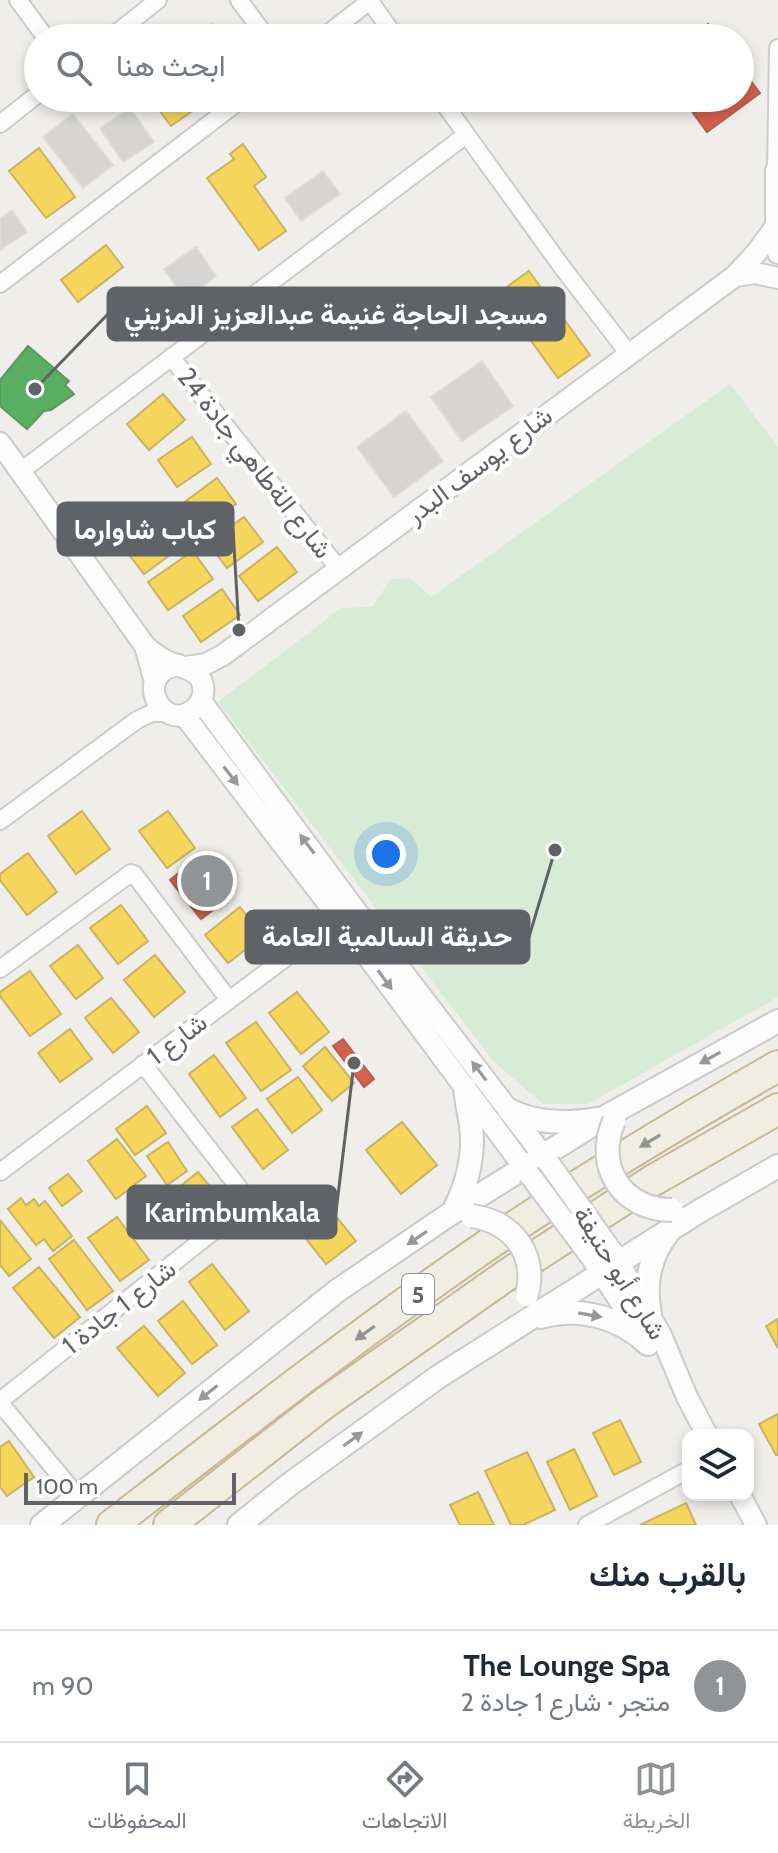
<!DOCTYPE html>
<html lang="ar">
<meta charset="utf-8">
<style>
:root{--surface:#fff;--page:#f2f2f3;--text:#1f2937;--muted:#747a83;--line:#e0e1e3;--accent:#919496}
body{margin:0;font-family:Cabin,Vazirmatn,sans-serif;background:var(--page);color:var(--text);direction:rtl}
.controls{position:absolute;right:24px;bottom:24px;display:grid;overflow:hidden;border-radius:16px;box-shadow:0 4px 12px #0003}
.controls button{width:72px;height:72px;display:grid;place-items:center;padding:0;border:0;border-bottom:2px solid var(--line);background:var(--surface);color:var(--text);font:40px sans-serif}
.scale{position:absolute;left:24px;bottom:20px;width:212px;box-sizing:border-box;padding-left:8px;border:4px solid #5f6368;border-top:0;font-size:22px;line-height:28px;white-space:nowrap;color:#5f6368;-webkit-text-stroke:6px #fff;paint-order:stroke}
.you{position:absolute;left:386px;top:854px;width:28px;height:28px;margin:-20px;border:6px solid #fff;border-radius:50%;background:#1a73e8;box-shadow:0 0 0 12px #1a73e833}
.badge{display:grid;place-items:center;width:52px;height:52px;border-radius:50%;background:var(--accent);color:#fff;font-size:26px;font-weight:700}
.pin{position:absolute;translate:-50% -50%;border:4px solid #fff;box-shadow:0 2px 8px #0006}
.list{margin:0;padding:0;list-style:none}
h2{display:flex;justify-content:space-between;align-items:center;height:104px;margin:0;padding:0 32px;font-size:34px}
h2 small{font-size:26px;font-weight:400;color:var(--muted)}
.list li{display:grid;grid-template-columns:52px 1fr auto;gap:24px;align-items:center;box-sizing:border-box;height:112px;padding:0 32px;border-top:2px solid var(--line)}
.list b{display:block;font-size:30px;white-space:nowrap}
.list p{margin:0;font-size:26px;white-space:nowrap;color:var(--muted)}
.list em{font-size:26px;font-style:normal;color:var(--muted)}
.icon{flex:none;width:44px;height:44px;fill:none;stroke:currentColor;stroke-width:2;stroke-linecap:round;stroke-linejoin:round}
.map{position:relative;flex:none;width:778px;height:1525px;overflow:hidden;direction:ltr}
.search{position:absolute;background:var(--surface);box-shadow:0 4px 12px #0003;left:24px;right:24px;top:24px;height:88px;display:flex;align-items:center;gap:20px;box-sizing:border-box;padding:0 28px;border-radius:44px;color:var(--muted);font-size:30px}
.sheet{height:216px;background:var(--surface)}
nav{display:flex;justify-content:space-around;align-items:center;box-sizing:border-box;height:112px;border-top:2px solid var(--line);background:var(--surface);font-size:22px;color:var(--muted)}
nav a{display:grid;justify-items:center;gap:4px}
nav .on{color:var(--accent)}
.map>svg:first-child{display:block}
</style>
<div class="map">
<svg width="778" height="1525" viewBox="0 0 778 1525">
<rect width="100%" height="100%" fill="#efeeea"/>
<polygon fill="#d8ebd6" points="730,384 778,447 778,997 588,1104 543,1104 494,1062 218,702 341,608 372,607 391,579 410,578 431,597"/>
<g fill="#f6d55c" stroke="#c9b360" stroke-width="2">
<polygon points="150,98 200,98 204,103 171,126"/>
<polygon points="243,144 266,177 254,186 286,231 259,250 207,178 234,159 230,154"/>
<polygon points="39,148 75,197 46,218 9,171"/>
<polygon points="106,245 123,267 78,302 61,280"/>
<polygon points="529,271 590,355 558,378 497,294"/>
<polygon points="163,394 185,420 149,450 127,424"/>
<polygon points="192,437 211,464 177,487 158,460"/>
<polygon points="217,478 236,504 202,529 182,504"/>
<polygon points="244,517 263,542 227,568 208,543"/>
<polygon points="172,518 189,541 144,574 126,551"/>
<polygon points="277,547 297,572 258,601 239,576"/>
<polygon points="193,551 213,579 168,610 148,582"/>
<polygon points="222,589 240,615 201,642 183,616"/>
<polygon points="82,811 110,849 76,874 48,836"/>
<polygon points="168,811 195,848 167,868 139,831"/>
<polygon points="28,853 57,892 27,915 0,880 0,874"/>
<polygon points="121,905 148,941 118,964 90,928"/>
<polygon points="240,907 263,936 228,963 205,935"/>
<polygon points="78,945 103,978 76,999 50,966"/>
<polygon points="155,955 185,992 154,1017 124,980"/>
<polygon points="30,971 61,1014 30,1036 0,996 0,992"/>
<polygon points="297,992 329,1032 301,1054 269,1013"/>
<polygon points="111,998 139,1032 113,1053 85,1018"/>
<polygon points="256,1022 291,1070 261,1091 226,1043"/>
<polygon points="70,1029 92,1059 60,1082 38,1053"/>
<polygon points="325,1047 354,1083 332,1101 303,1066"/>
<polygon points="214,1055 246,1098 220,1117 189,1074"/>
<polygon points="298,1077 322,1110 292,1133 267,1099"/>
<polygon points="147,1106 166,1133 135,1155 116,1129"/>
<polygon points="257,1109 288,1150 263,1169 232,1127"/>
<polygon points="402,1122 437,1165 401,1194 366,1150"/>
<polygon points="117,1139 146,1176 116,1199 88,1161"/>
<polygon points="168,1142 187,1171 167,1185 147,1156"/>
<polygon points="198,1172 226,1206 199,1228 171,1194"/>
<polygon points="68,1174 82,1191 62,1206 49,1188"/>
<polygon points="317,1193 356,1241 326,1264 288,1216"/>
<polygon points="21,1198 26,1205 34,1199 39,1206 45,1201 72,1236 53,1251 44,1239 36,1245 8,1209"/>
<polygon points="117,1217 149,1260 120,1281 88,1238"/>
<polygon points="0,1220 31,1259 9,1276 0,1265"/>
<polygon points="74,1240 113,1291 87,1310 49,1259"/>
<polygon points="212,1264 249,1311 225,1330 189,1282"/>
<polygon points="39,1267 80,1317 54,1338 13,1288"/>
<polygon points="183,1301 217,1345 192,1364 158,1321"/>
<polygon points="778,1319 778,1348 766,1326"/>
<polygon points="144,1326 185,1373 158,1396 117,1348"/>
<polygon points="778,1414 778,1455 776,1455 759,1424"/>
<polygon points="620,1420 641,1462 614,1475 593,1433"/>
<polygon points="9,1441 34,1477 7,1496 0,1487 0,1447"/>
<polygon points="574,1449 597,1496 570,1510 547,1462"/>
<polygon points="527,1452 555,1510 523,1525 511,1525 485,1471"/>
<polygon points="478,1492 494,1525 460,1525 450,1505"/>
<polygon points="686,1503 696,1525 640,1525"/>
</g>
<g fill="#d6604d" stroke="#b26155" stroke-width="2">
<polygon points="708,24 718,38 689,38"/>
<polygon points="740,67 760,93 707,132 693,113 714,98 740,98"/>
<polygon points="196,867 201,873 206,869 220,888 216,891 221,898 211,906 213,910 201,919 170,880 184,869 187,874"/>
<polygon points="343,1039 374,1079 364,1087 333,1046"/>
</g>
<polygon fill="#5aae61" stroke="#5c9863" stroke-width="2" points="28,346 69,381 65,385 74,394 51,410 44,411 27,429 0,406 0,380"/>
<g fill="#d6d5d3" stroke="#deddd9" stroke-width="2">
<polygon points="213,23 225,38 193,38"/>
<polygon points="130,108 154,142 123,162 100,128"/>
<polygon points="73,114 113,165 83,188 43,137"/>
<polygon points="323,171 340,194 301,221 285,198"/>
<polygon points="12,210 27,232 0,250 0,219"/>
<polygon points="196,247 216,276 185,299 164,269"/>
<polygon points="482,361 513,406 462,441 431,397"/>
<polygon points="406,411 443,461 394,497 357,447"/>
</g>
<g fill="none" stroke-linecap="round" stroke-linejoin="round">
<defs>
<g id="minor">
<polyline points="18,0 46,38"/>
<polyline points="239,0 267,38"/>
<polyline points="370,1 396,38"/>
<polyline points="110,38 158,0"/>
<polyline points="322,38 371,0"/>
<polyline points="440,98 562,267 629,354"/>
<polyline points="0,124 38,94"/>
<polyline points="776,171 778,48"/>
<polyline points="0,284 243,98"/>
<polyline points="171,357 339,569"/>
<polyline points="21,471 466,135"/>
<polyline points="0,821 137,720 152,713 169,713"/>
<polyline points="0,969 131,873 134,874 229,1000"/>
<polyline points="0,1172 348,911"/>
<polyline points="0,1401 250,1202 143,1064"/>
<polyline points="0,1403 77,1496"/>
<polyline points="587,1525 688,1470"/>
</g>
<g id="tertiary">
<polyline points="778,166 776,171 776,226 778,253"/>
<polyline points="735,276 755,273 778,278"/>
<polyline points="0,443 145,646 155,682"/>
<path d="M145,646C153,653 161,659 171,663C187,669 206,672 203,694C202,701 198,706 193,710C161,734 131,672 179,665"/>
<polyline points="186,667 206,664 223,655 735,276 757,252 776,226"/>
<polyline points="201,701 353,907 549,1163"/>
<polyline points="184,715 339,918 529,1174"/>
<polyline points="612,1251 661,1335 687,1397 707,1435"/>
<polyline points="594,1262 645,1339"/>
<polyline points="740,1495 756,1525"/>
</g>
<g id="secondary">
<path d="M509,1110C536,1124 567,1124 596,1119"/>
<path d="M453,1212C467,1185 475,1156 471,1125C469,1113 466,1101 465,1088"/>
<path d="M650,1314C644,1284 649,1257 668,1233"/>
<path d="M541,1317C580,1306 619,1317 648,1344"/>
<polyline points="42,1525 337,1291 453,1212 605,1117 778,1021"/>
<polyline points="239,1525 290,1484 438,1377 698,1212 778,1166"/>
</g>
<g id="motorway">
<path d="M112,1525C230,1434 348,1342 470,1257C569,1188 673,1126 778,1066"/>
<polyline points="169,1525 322,1405 508,1274 652,1181 778,1109"/>
</g>
</defs>
<use href="#minor" stroke="#cbcccc" stroke-width="20"/>
<use href="#tertiary" stroke="#cbcccc" stroke-width="24"/>
<use href="#secondary" stroke="#cacacb" stroke-width="26"/>
<use href="#motorway" stroke="#c8b996" stroke-width="34"/>
<use href="#minor" stroke="#fdfcfc" stroke-width="16"/>
<use href="#tertiary" stroke="#fdfcfc" stroke-width="20"/>
<use href="#secondary" stroke="#fdfcfc" stroke-width="22"/>
<use href="#motorway" stroke="#f0ede3" stroke-width="30"/>
<defs>
<g id="tertiary-bridge">
<polyline points="549,1163 608,1246"/>
<polyline points="529,1174 591,1257"/>
</g>
<g id="secondary-bridge">
<path d="M614,1121C594,1166 622,1210 672,1210"/>
<path d="M472,1216C513,1222 537,1254 527,1295"/>
</g>
</defs>
<use href="#tertiary-bridge" stroke="#cbcccc" stroke-width="24" stroke-linecap="butt"/>
<use href="#secondary-bridge" stroke="#cacacb" stroke-width="26" stroke-linecap="butt"/>
<use href="#tertiary-bridge" stroke="#fdfcfc" stroke-width="20"/>
<use href="#secondary-bridge" stroke="#fdfcfc" stroke-width="22"/>
</g>
<defs><path id="oneway-solid" d="M-6-.8H1V-3.2L6.5 0L1 3.2V.8H-6Z" transform="scale(2)"/></defs>
<g fill="#96999c">
<use href="#oneway-solid" transform="translate(231 776) rotate(52)"/>
<use href="#oneway-solid" transform="translate(307 844) rotate(-127)"/>
<use href="#oneway-solid" transform="translate(385 980) rotate(54)"/>
<use href="#oneway-solid" transform="translate(710 1058) rotate(151)"/>
<use href="#oneway-solid" transform="translate(479 1071) rotate(-127)"/>
<use href="#oneway-solid" transform="translate(417 1238) rotate(146)"/>
<use href="#oneway-solid" transform="translate(590 1315) rotate(10)"/>
<use href="#oneway-solid" transform="translate(208 1393) rotate(142)"/>
<use href="#oneway-solid" transform="translate(353 1439) rotate(-36)"/>
</g>
<g fill="#929393">
<use href="#oneway-solid" transform="translate(650 1141) rotate(149)"/>
<use href="#oneway-solid" transform="translate(365 1333) rotate(144)"/>
</g>
<g text-anchor="middle" dominant-baseline="central" stroke-width="8" stroke-linejoin="round" paint-order="stroke">
<rect fill="#fff" stroke="#8f9295" stroke-width="2" x="402" y="1274" width="32" height="40" rx="6"/>
<g font-size="24" font-weight="bold" fill="#5f6368">
<text x="418" y="1294">5</text>
</g>
<g font-size="26" fill="#5f6368" stroke="#fff">
<text transform="translate(255 463) rotate(52)">شارع الةطاهي جادة 24</text>
<text transform="translate(479 465) rotate(-37)">شارع يوسف البدر</text>
<text transform="translate(177 1039) rotate(-37)">شارع 1</text>
<text transform="translate(620 1273) rotate(58)">شارع أبو حنيفة</text>
<text transform="translate(119 1307) rotate(-38)">شارع 1 جادة 1</text>
</g>
</g>
<path fill="none" stroke="#5f6368" stroke-width="3" d="M35 389L108 314M239 630L233 529M555 850L529 937M354 1063L336 1212"/>
<g fill="#5f6368" stroke="#fff" stroke-width="3">
<circle cx="35" cy="389" r="8"/>
<circle cx="239" cy="630" r="8"/>
<circle cx="555" cy="850" r="8"/>
<circle cx="354" cy="1063" r="8"/>
</g>
<g fill="#5f6368" stroke="#5f6368" stroke-width="3">
<rect x="108" y="288" width="456" height="52" rx="8"/>
<rect x="58" y="503" width="175" height="52" rx="8"/>
<rect x="246" y="911" width="283" height="52" rx="8"/>
<rect x="128" y="1186" width="208" height="52" rx="8"/>
</g>
<g font-size="28" text-anchor="middle" font-weight="bold" fill="#fff">
<text x="336" y="324">مسجد الحاجة غنيمة عبدالعزيز المزيني</text>
<text x="145" y="539">كباب شاوارما</text>
<text x="387" y="946">حديقة السالمية العامة</text>
<text x="232" y="1222">Karimbumkala</text>
</g>
</svg>
<div class="controls">
<button><svg class="icon" aria-label="layers" viewBox="0 0 24 24"><path d="M12 4l9 5-9 5-9-5zM3 14l9 5 9-5"/></svg></button>
</div>
<div class="scale">100 m</div>
<div class="you"></div>
<div class="pin badge" style="left:207px;top:881px">1</div>
<div class="search"><svg class="icon" aria-label="search" viewBox="0 0 24 24"><circle cx="10" cy="10" r="6"/><path d="M15 15l6 6"/></svg>ابحث هنا</div>
</div>
<section class="sheet">
<h2>بالقرب منك<small></small></h2>
<ul class="list">
<li><span class="badge">1</span><div><b>The Lounge Spa</b><p>متجر · شارع 1 جادة 2</p></div><em>90 m</em></li>
</ul>
</section>
<nav>
<a class="on"><svg class="icon" aria-label="map" viewBox="0 0 24 24"><path d="M3 6l6-2 6 2 6-2v14l-6 2-6-2-6 2zM9 4v14M15 6v14"/></svg>الخريطة</a>
<a><svg class="icon" aria-label="directions" viewBox="0 0 24 24"><path d="M12 3l9 9-9 9-9-9zM9 14v-3h6M13 9l2 2-2 2"/></svg>الاتجاهات</a>
<a><svg class="icon" aria-label="saved" viewBox="0 0 24 24"><path d="M7 4h10v16l-5-4-5 4z"/></svg>المحفوظات</a>
</nav>
